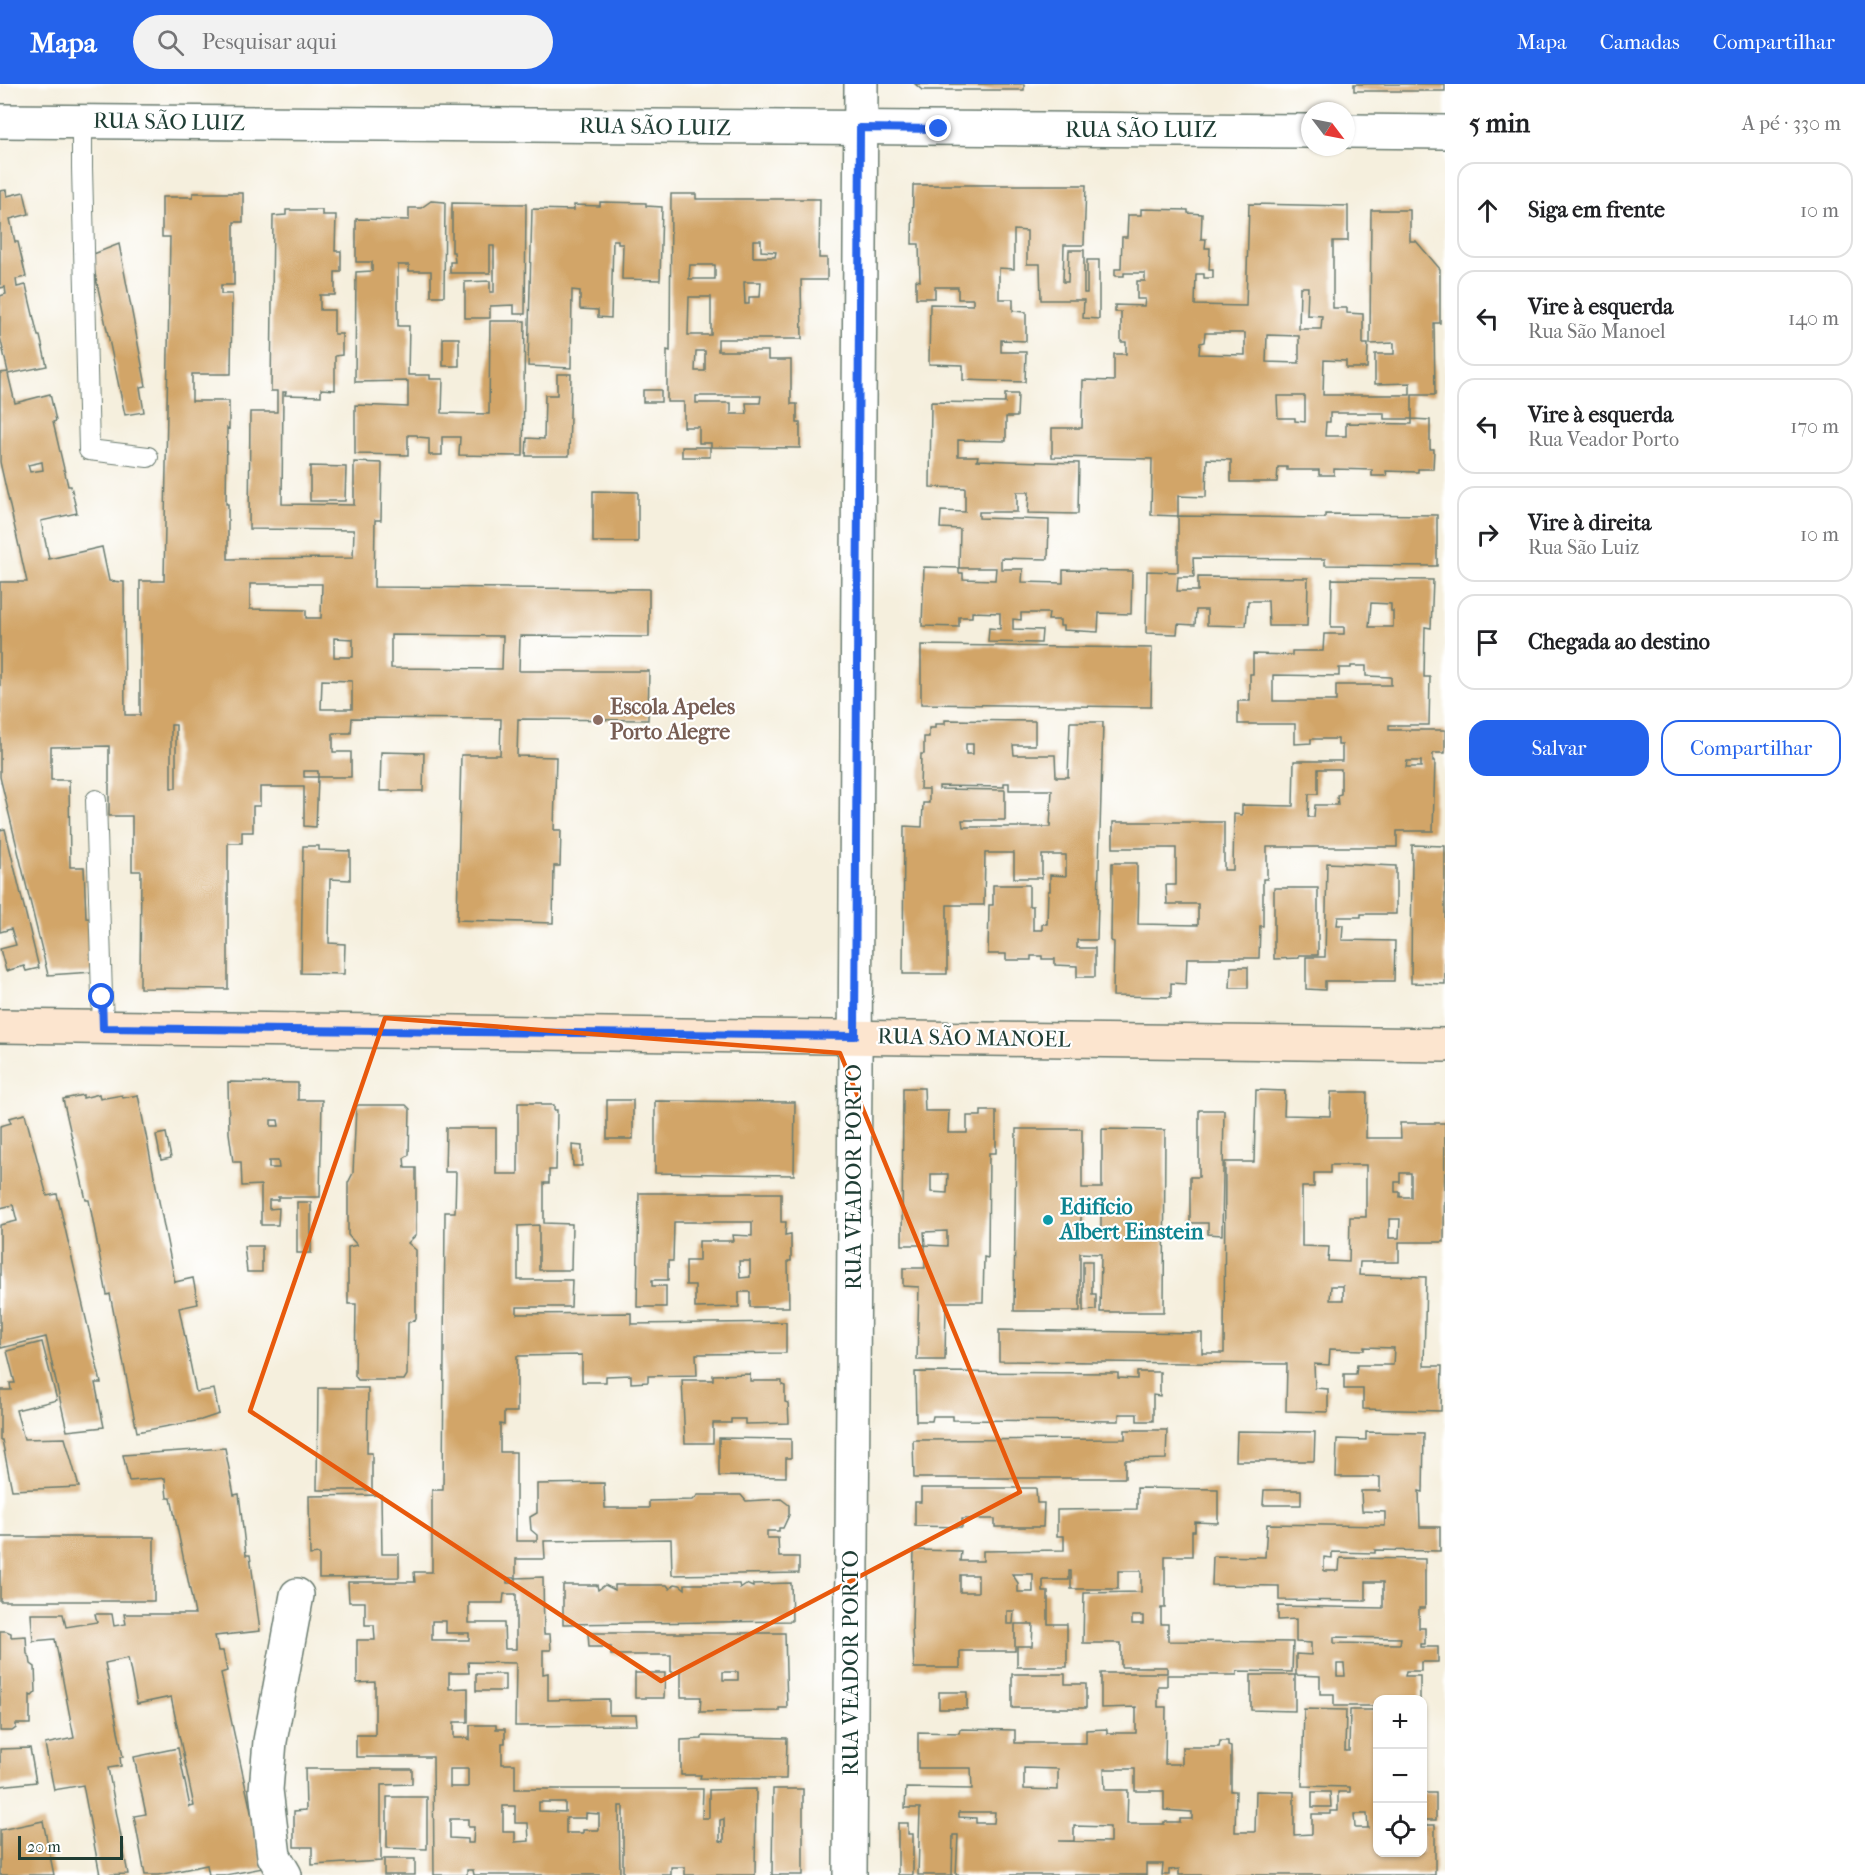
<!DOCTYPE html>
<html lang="pt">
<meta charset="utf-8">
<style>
:root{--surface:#fff;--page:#f2f2f2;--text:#202124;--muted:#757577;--line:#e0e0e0;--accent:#2563eb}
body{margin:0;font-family:"IM FELL French Canon",serif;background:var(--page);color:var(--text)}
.controls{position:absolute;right:18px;bottom:18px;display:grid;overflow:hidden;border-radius:12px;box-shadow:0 2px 4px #0004}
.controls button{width:54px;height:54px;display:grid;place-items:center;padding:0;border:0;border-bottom:2px solid var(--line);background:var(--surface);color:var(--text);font:30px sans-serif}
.compass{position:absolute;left:1301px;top:18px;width:54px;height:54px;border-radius:50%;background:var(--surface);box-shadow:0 2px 4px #0004;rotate:122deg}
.scale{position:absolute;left:18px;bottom:15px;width:105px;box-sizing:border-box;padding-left:6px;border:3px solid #1f3d34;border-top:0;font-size:16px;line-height:21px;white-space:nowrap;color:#1f3d34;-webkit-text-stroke:4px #fff;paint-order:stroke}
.stop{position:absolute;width:18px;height:18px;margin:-14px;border:4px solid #2563eb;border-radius:50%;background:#fff}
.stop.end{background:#2563eb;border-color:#fff;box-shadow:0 2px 6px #0008}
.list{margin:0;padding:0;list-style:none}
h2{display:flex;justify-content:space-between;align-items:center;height:78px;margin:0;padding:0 24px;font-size:26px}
h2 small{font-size:20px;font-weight:400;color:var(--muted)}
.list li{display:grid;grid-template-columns:39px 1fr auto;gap:18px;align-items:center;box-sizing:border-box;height:96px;margin:0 12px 12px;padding:0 12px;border:2px solid var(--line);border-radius:18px}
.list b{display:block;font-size:22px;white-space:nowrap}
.list p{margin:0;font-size:20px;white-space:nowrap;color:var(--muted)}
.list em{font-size:20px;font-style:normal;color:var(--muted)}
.actions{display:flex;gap:12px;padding:18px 24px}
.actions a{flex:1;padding:14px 0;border:2px solid var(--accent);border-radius:18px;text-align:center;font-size:21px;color:var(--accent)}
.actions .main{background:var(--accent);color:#fff}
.icon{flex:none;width:33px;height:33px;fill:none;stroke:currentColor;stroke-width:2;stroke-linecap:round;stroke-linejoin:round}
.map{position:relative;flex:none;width:1445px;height:1791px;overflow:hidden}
header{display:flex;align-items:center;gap:36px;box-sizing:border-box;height:84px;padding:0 30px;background:var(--accent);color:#fff}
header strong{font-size:28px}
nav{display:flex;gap:33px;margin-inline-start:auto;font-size:21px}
.search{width:420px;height:54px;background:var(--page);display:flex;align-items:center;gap:15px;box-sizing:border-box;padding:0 21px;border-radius:33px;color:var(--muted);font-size:22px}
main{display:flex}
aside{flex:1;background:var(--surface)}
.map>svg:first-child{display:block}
</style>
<header>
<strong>Mapa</strong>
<div class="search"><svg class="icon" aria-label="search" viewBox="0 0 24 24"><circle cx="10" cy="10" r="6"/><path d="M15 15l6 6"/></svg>Pesquisar aqui</div>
<nav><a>Mapa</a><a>Camadas</a><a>Compartilhar</a></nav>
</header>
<main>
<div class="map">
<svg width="1445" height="1791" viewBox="0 0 1445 1791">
<rect width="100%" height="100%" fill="#fff"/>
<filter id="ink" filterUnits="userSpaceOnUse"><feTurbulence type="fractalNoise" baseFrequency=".0167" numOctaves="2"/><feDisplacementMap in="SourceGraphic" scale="12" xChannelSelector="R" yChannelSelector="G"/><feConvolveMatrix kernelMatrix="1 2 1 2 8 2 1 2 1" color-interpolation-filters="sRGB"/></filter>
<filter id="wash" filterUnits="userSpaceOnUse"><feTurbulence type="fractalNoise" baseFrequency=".008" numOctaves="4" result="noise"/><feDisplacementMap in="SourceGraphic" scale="24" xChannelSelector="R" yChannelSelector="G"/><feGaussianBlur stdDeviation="1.35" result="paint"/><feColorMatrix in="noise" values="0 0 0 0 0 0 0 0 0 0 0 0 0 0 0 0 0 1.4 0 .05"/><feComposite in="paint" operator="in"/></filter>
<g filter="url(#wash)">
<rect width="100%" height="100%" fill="#f5efdd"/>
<g id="blocks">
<g fill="#d2a567" fill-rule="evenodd">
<polygon points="915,0 1024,0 1024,6 922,6"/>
<rect x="1354" y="0" width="91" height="7"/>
<polygon points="913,101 1086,101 1084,161 1064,161 1063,198 1068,198 1069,166 1084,166 1084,209 1087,209 1087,176 1099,176 1099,235 1083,234 1084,216 1041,216 1040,180 1027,180 1027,147 1014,146 1014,185 999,184 999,215 1013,215 1013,227 1026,228 1026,257 1001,256 1001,268 1026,268 1025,298 963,296 963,281 929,280 930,220 973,221 973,215 958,215 958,203 935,203 935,214 916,214 916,196 920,197 919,160 912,160"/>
<path d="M6,106L7,112L24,108L29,130L10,135L15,158H18L26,193L16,195L17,203L26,201L38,252H40L47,282L8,290L15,319L50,310L56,337L53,338L68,402H71L77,429L41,437L49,475L102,463L109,497L124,498L125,631H140V497H164L170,153H162V113H193V109H243V138H234V201H221V210H232L231,290H192V317H229V345L227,344L226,420H228V475L353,474L354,446L249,445L250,328H277V307H271L273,132L286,131V126H322V131H336L335,167H341V188H335V211H320V226H334V250H342V271L335,272V306L321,305V312L285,311L286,308H283L282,420L354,421V378L382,379L381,436H375L374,503L649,505V553L520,552L519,587H649L648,636L518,635L517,672L556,673L554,746H561L560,782H554L553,839L457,836L461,671H500L501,635L352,634L351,649H333V668H351V693H318V687H304V693H318L316,743L304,742V703H260V722H253V748H242V759H228V905L140,904L141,787H132V732H109V662L51,663V696H69L70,783H84L86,834L93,835V888L48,891L0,693V498H27L0,378V289L8,288L0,253V212L6,210L5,203L0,204V107ZM42,378L43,386L30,388L28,381ZM250,500H322L321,534H306V526L250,525ZM391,551L503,552L502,585L391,584ZM334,554L353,555V573H334ZM322,596L352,597V625H321ZM171,641H176V704H171Z"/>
<path d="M671,110H696V115H820L819,174H827V196H801L802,255H718V267H768V276H791V320H797V339H800V364L711,363V359H699V343H684V318H667V266L670,267ZM753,156H761V167L776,168L775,173H753ZM690,181H715V195H689ZM744,198H761L760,213H749V220H745ZM689,213H711V251H688ZM696,267H705V287H695ZM696,312H761L760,319H746L747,330H731V319H696Z"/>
<polygon points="431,117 445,118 444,212 431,212 431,187 409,187 409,181 398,181 398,242 409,242 408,291 430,291 430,295 443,295 442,329 489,330 490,237 525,237 523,372 459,371 460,353 442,353 442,371 429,371 429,354 418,353 417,351 408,351 408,371 355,370 355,321 408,323 408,297 355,298 356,188 372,187 372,178 356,178 356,135 409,136 409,124 421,124"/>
<polygon points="600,118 646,119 646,122 662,123 660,196 622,195 623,160 618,160 618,156 613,156 611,234 598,233 598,226 580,225 580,207 572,206 571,284 528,282 532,125 574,126 574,121 600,122"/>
<polygon points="452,119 526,120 525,230 514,230 514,221 490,222 490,234 465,234 465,198 490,197 490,208 494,208 494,162 490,162 490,189 450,189 450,178 455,178 454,168 452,168"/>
<path d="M1249,120L1348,122V157H1333V224H1347V229L1363,230V260H1368L1367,284H1346V277L1324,276L1323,311H1410V299L1375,300V270H1394V259L1370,260L1371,126H1410V157H1416L1440,185V239H1434L1435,311H1412V335L1430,336V365H1434L1433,385H1418V388L1386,387L1387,392H1372V386L1334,385V391H1319V386H1287V383H1278L1277,398H1231V376L1207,375L1206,413L1178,412V432L1151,431L1152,375L1052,373V344H1082L1083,296L1114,297V270H1126V258H1121V228H1115V221L1144,222L1145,215H1137V197H1145V189H1124V192H1115V185H1121L1122,153H1127L1128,131H1141V125L1188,126V129L1202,130L1201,155H1206L1205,164H1210L1209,186H1213V194H1204V190H1196L1195,221L1246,222ZM1300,203H1308L1307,231L1322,232L1321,245H1299ZM1205,249H1245V271L1199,270L1200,259L1204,258ZM1267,251L1299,252V279L1266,278ZM1277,312H1305V338L1295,337V334H1278ZM1330,329H1384V335H1412V340L1346,339V352H1325L1326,338H1330Z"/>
<polygon points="119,160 146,302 140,303 144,328 125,331 91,171"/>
<rect x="443" y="254" width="16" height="28"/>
<polygon points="557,290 571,290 569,372 526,372 527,354 544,355 545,311 557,311"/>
<rect x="643" y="306" width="18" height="12"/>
<path d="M1005,310H1018L1017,333H1006V357L958,356V372H978L977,376L1079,379L1078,430L1028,429L1029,408H1017V428H979V434L1049,436L1048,475L1001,474V485H1023L1022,498L1063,499V486L1132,487L1131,530L1099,529L1098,548L1063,546V542H1060V536H1048L1049,529H1021V536L1013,535V545L1042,546L1041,559L988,558L989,544L1000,545V529L972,528V533H959V543L922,542L924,483L959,484L960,445L940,444L941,427L965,428V404L930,403L931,318L1005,319ZM959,484H996L995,496L963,495V489H959Z"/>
<rect x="682" y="363" width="28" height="10"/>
<polygon points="310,382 346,383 345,417 310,417"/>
<polygon points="593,407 638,408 638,458 593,458"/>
<polygon points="1325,430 1437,431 1437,482 1325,481 1325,475 1193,474 1194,493 1178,493 1177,507 1198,507 1198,493 1308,494 1307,542 1269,542 1268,517 1248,517 1246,542 1207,541 1207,526 1196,526 1195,541 1178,540 1177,550 1146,549 1147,487 1178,488 1178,432 1325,434"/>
<path d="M1332,495L1433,496L1431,544L1425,543L1424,593H1430L1429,641H1389V646H1445V669H1433V677H1435L1433,747H1397V763H1267V795H1263V842H1260L1259,874H1187L1186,900L1171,899V913L1113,912L1114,858L1111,857L1112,779H1137V799H1139L1138,840L1198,841V820H1167L1166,801H1176V764H1113V738H1224V786H1233L1234,730L1242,731V721L1293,722L1294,677H1342V661H1338V655H1311V659L1295,660V640H1238V617H1250V590H1253V570L1292,571V567H1323L1324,550H1344V543H1331ZM1371,519L1391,520V527H1393V543H1369ZM1351,582H1366V592L1391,593V601H1336V617H1273V591L1339,592V584H1351ZM1407,677H1421V683H1406ZM1318,685H1341V710L1337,711L1338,721H1315L1314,733H1308L1309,710H1318Z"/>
<polygon points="921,561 1152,564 1151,623 921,620"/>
<path d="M945,636L1035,637V661H1013L1014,671H1055L1056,693H1068L1070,638H1103L1097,856H1077V864H1095V893H1077V882L1055,881V875H1042V872H1031V876H1006V870H988L989,821H993V801H1029V822H1033V846H1042V840H1047L1048,807H1050V791L1066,792V771H1042V794H1014V769H985L984,821H947V890H903L904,742L922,743L923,719H929V705H920L921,670H924V653H929V644H935V640H945ZM966,660H973V670H966ZM1004,699H1009V706H1052L1050,743H963L962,736H1005V706L939,705V702L1004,703Z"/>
<polygon points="381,668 424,669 423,707 380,707"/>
<polygon points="5,745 39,884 26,887 24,882 6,887 0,865 16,861 11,845 0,848 0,746"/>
<polygon points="1412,761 1445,762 1445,900 1411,899"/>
<polygon points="303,762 319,762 319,766 350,767 350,796 330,795 329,859 345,860 344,890 301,889"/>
<polygon points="1327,779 1396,782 1396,830 1361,830 1361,833 1338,833 1337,841 1343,841 1342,856 1395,857 1394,897 1325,897 1325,906 1306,905 1306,873 1325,873"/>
<polygon points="1274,804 1318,804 1318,871 1299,871 1299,874 1274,875"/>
<polygon points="1231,883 1248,883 1248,904 1230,904"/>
<path d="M228,998L298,999V1016H322L320,1113H278V1116H269V1125L279,1124L278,1141H261V1101L242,1102L241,1078H233L229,1049ZM271,1036H278L279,1042H271ZM269,1077H278L279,1084H269Z"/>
<path d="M903,1004H924L925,1027H949L948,1049H967V1032H981V1027H996V1069H989L988,1174L984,1173L983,1218H946L945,1276H917L919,1203L903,1202V1184H925V1161L947,1162V1147L924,1148L925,1161H902ZM931,1090H948L947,1109L931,1108Z"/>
<path d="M1256,1006L1285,1007L1284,1031L1330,1032L1331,1008H1367L1366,1054H1401L1400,1039H1445L1444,1158H1399V1178H1360L1359,1191L1426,1193L1424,1282H1442L1441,1327L1363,1325V1305H1344V1290H1356L1357,1281H1393L1394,1264L1364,1263V1266L1330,1265L1329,1281L1314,1280L1315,1304L1328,1305V1328L1286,1327L1287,1280L999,1277V1246L1202,1249V1269H1224L1225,1078H1254ZM1330,1081H1366V1133H1350L1349,1178L1328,1177L1329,1163L1302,1162V1103H1314V1089H1330ZM1400,1089H1411V1113H1400V1108H1395V1098H1400ZM1389,1135H1400L1399,1154H1389ZM1331,1202H1343V1216H1330Z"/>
<polygon points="99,1010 100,1015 122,1011 123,1014 138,1011 175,1198 193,1194 198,1220 179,1224 196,1308 214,1305 219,1330 201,1336 137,1348 110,1210 107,1211 89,1116 86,1116 63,1015 83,1011 83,1014"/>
<rect x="607" y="1016" width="26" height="39"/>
<polygon points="655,1017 795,1018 794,1091 655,1089"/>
<path d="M518,1019H541V1021H554V1026H557L556,1086H549V1099H544V1139L572,1140L571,1186H539V1141L518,1142V1196H572L571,1223H517V1230L631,1229V1240L786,1238V1269L696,1270L697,1291L648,1292V1298L631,1299V1291L606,1292V1298H582V1271L517,1272V1328H504V1341L500,1340V1368H516V1457H537V1451L531,1446L530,1433L537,1429V1400L604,1399L605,1424H649V1417L693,1416L698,1411H741L746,1417L781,1415L789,1421V1431L783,1444H779V1447H767V1454H778L779,1473H799V1489L672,1491L671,1455L544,1457L545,1475H516V1494L543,1493L544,1550H550L551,1566H543V1590L548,1589V1616L609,1615V1631H636L637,1641L515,1642L516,1579L468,1578L469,1589H449V1605L468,1604V1638H454V1654H468V1656H470V1641H496V1645H505V1659H502V1680H515V1705H703L702,1734H709V1706L756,1705L755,1791H685V1783H671V1791H623V1722H619L620,1791H474L473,1786H467V1791H434L433,1673H356V1651H375V1598L357,1599V1556H375L374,1541H365V1518H349L348,1498H415L414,1488H432V1406H443L445,1128H455L456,1088H445L446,1044H496V1090H518ZM507,1494H516V1499H507ZM504,1510H516V1565H505L504,1539H469V1519H503ZM432,1537H446V1549H469V1556H432ZM450,1685H468V1703H450ZM539,1718H565V1728L539,1727ZM503,1722H515V1739H528L529,1757L515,1758V1748H503ZM586,1729L599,1730V1746H583V1749H566V1734H586ZM450,1735H468V1743H474L473,1759H468V1755L450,1754ZM724,1735V1758L720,1757V1736Z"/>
<polygon points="358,1021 406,1021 410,1025 409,1071 404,1074 405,1084 416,1084 416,1151 408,1159 416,1166 416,1235 408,1239 407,1291 404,1296 358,1296 355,1292 356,1220 348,1220 348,1163 357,1161 348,1151 348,1099 353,1089 356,1023"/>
<polygon points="1199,1026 1224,1026 1222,1151 1208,1150 1208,1139 1190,1139 1190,1093 1199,1093"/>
<polygon points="25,1030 47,1112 57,1110 101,1299 95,1299 104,1343 67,1347 46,1253 1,1264 0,1260 0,1141 17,1137 13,1121 0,1124 0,1042 11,1039 9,1034"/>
<path d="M1016,1045H1082V1104H1102V1045L1165,1046L1164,1228H1100L1101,1170L1080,1169V1227H1014ZM1081,1123H1101V1149H1081Z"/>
<polygon points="166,1049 171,1074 161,1076 156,1051"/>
<polygon points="572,1061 582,1062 582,1082 573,1082"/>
<path d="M639,1109H781V1138H786L785,1151L791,1150V1177H788L789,1223H750V1208H739V1223L695,1224V1201H686V1177H699V1157H734L733,1151L752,1152V1138H674L673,1177H668V1196H652V1202H666V1223H637ZM739,1177H750V1193L740,1194Z"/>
<rect x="297" y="1118" width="14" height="51"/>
<polygon points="244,1162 262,1162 262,1188 247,1188"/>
<polygon points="1083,1177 1092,1177 1092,1210 1096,1210 1096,1226 1083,1227"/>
<polygon points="42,1258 57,1316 16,1326 24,1355 65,1354 79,1403 12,1406 2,1356 0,1356 0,1306 11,1306 10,1299 15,1299 7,1267"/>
<polygon points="915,1288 1118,1289 1118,1294 1137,1295 1137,1288 1160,1288 1160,1312 1153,1311 1153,1337 1137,1337 1137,1330 1119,1330 1119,1337 953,1336 953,1332 933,1332 932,1337 916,1337"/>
<polygon points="750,1290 750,1297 782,1297 782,1301 785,1302 785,1318 788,1319 789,1339 745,1340 745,1335 731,1335 731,1339 713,1339 713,1359 685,1359 682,1296 713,1296 713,1291"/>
<polygon points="318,1304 368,1304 367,1369 372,1369 372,1406 317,1406"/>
<polygon points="1125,1346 1167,1346 1166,1375 1125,1376 1125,1394 914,1394 913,1356 1125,1355"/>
<polygon points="1237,1347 1315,1348 1314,1377 1236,1377"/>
<path d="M1366,1348L1424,1349L1423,1408L1419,1407L1420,1443H1440V1467L1375,1466V1469L1332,1468V1474L1324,1473V1487H1339L1340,1474L1425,1475V1524H1419V1544H1425V1560H1420V1563H1438V1578H1421V1587H1406L1405,1592H1420V1616H1377V1622H1334V1610H1320V1592L1296,1591V1570L1311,1571V1559L1296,1558V1535L1278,1536V1522L1383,1524V1498H1366V1517L1279,1516V1502L1212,1501L1213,1472L1265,1473L1267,1440L1385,1442V1428L1362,1427L1361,1407H1380V1393H1336L1337,1355L1366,1356ZM1334,1553L1401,1554L1400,1560L1334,1559ZM1337,1580H1344L1345,1592H1337Z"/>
<polygon points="719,1354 791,1355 791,1374 786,1374 786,1393 719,1392"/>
<polygon points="225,1364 234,1411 239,1410 246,1471 250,1471 260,1547 215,1552 218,1567 223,1567 227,1587 221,1589 263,1784 226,1791 209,1791 207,1781 158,1791 145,1791 134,1732 146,1730 134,1673 178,1664 190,1723 194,1722 171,1613 137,1620 128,1574 105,1579 123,1673 120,1673 121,1682 108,1684 128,1790 100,1791 83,1701 54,1706 45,1660 74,1654 55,1555 33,1557 31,1530 63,1530 66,1543 97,1538 95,1530 112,1530 114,1542 126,1540 124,1530 195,1530 171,1414 167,1414 165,1394 129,1397 123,1371"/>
<polygon points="921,1404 1036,1404 1037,1419 1044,1419 1043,1443 995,1443 995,1435 962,1435 962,1443 915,1442 915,1418 921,1418"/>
<path d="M1137,1404L1218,1405V1439L1195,1438V1447H1192V1472H1165V1524H1161V1540H1168V1557L1293,1558L1292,1588L1237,1587V1591H1167V1602H1158V1623H1166L1165,1680H1182V1663H1219L1220,1657H1228V1662L1231,1663V1707H1236L1235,1748H1255L1256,1707L1294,1708V1751L1312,1750V1730H1330V1727H1338V1708H1350V1703L1302,1702L1304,1625L1346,1626L1345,1667H1349L1350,1626H1377V1768H1422V1741H1435V1791H1179V1785L1169,1786V1791H1162L1163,1780H1146V1791H956L958,1751H953L952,1791H918L920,1724H905L906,1704L972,1705L971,1684H918V1648L959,1649L960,1645L1015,1646V1659H1086V1646L1107,1645V1649H1136V1623L1101,1624V1589H1167V1583H1121V1559H1083L1084,1509L1141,1508V1487H1118V1505H1071V1487H1069V1496H1043V1508H1048V1540H1067V1583H1017V1562H1032L1033,1540H1015V1567H960V1584H914L912,1541L914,1466L961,1467L960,1477H983V1467L1064,1466V1452H1057V1426L1137,1425ZM1012,1490H1033V1508H1018V1499ZM960,1491H978V1508H960ZM1007,1527H1014L1013,1540H1007ZM1132,1532H1143V1540H1132ZM1024,1684L1058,1685V1706L1024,1705ZM1104,1685H1135V1707H1164V1726L1192,1728V1735H1180V1738H1164V1740H1127L1128,1706H1105ZM959,1728H995L994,1739H976V1734L959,1733ZM1354,1730H1367L1368,1744H1355ZM1074,1742L1110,1743V1758L1058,1757H1074Z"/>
<polygon points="1264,1406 1301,1406 1301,1421 1263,1421"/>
<polygon points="381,1411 382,1470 399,1470 399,1493 319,1494 319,1470 310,1471 309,1412"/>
<rect x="0" y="1453" width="154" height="64"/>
<polygon points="791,1499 792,1537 563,1540 563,1501 597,1501 598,1506 605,1501 615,1506 615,1501 667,1501 670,1505 675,1500 680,1501 685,1505 685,1500 739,1500 740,1504 746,1500 753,1503 753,1500"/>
<polygon points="0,1547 6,1547 11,1549 11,1553 26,1552 27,1570 30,1573 31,1580 35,1583 36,1608 32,1612 30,1611 30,1640 16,1640 16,1644 12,1647 0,1647"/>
<path d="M588,1549H785L787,1624H779V1627L700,1628L701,1613H681V1588H671V1571H611V1563H589ZM723,1588H738V1596H723Z"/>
<polygon points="635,1589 665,1589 664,1614 635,1614"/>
<rect x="476" y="1590" width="29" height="17"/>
<polygon points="1012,1590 1065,1590 1065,1600 1086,1600 1086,1624 1012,1624"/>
<polygon points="1251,1591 1295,1591 1295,1627 1251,1626"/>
<rect x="939" y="1608" width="28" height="17"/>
<polygon points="702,1652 787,1654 786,1695 700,1694 701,1691 681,1691 681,1656 702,1655"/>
<polygon points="30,1664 36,1698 0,1702 0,1665"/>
<polygon points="305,1685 412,1685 412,1700 381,1701 381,1777 312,1781 312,1763 294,1763 294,1727 306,1726"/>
<polygon points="773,1705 803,1705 803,1791 772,1791"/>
<polygon points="1312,1708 1330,1708 1331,1723 1312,1723"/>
<rect x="1422" y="1709" width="14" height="27"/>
<polygon points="387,1713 427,1713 427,1765 387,1764"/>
<polygon points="43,1737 54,1791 0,1791 0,1746"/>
<polygon points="898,1739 908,1739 908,1750 913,1750 913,1791 898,1791"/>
<rect x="384" y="1775" width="31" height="16"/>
</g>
</g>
</g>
<g filter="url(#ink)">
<use href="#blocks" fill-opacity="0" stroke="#6a7b6f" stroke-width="1.5"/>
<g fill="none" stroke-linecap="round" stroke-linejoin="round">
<defs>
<g id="lane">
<polyline points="82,37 82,84 89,366 148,373"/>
<polyline points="96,716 103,944"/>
</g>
<g id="street">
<polyline points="0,37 1310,47"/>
<polyline points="1346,47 1445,48"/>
<polyline points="285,1791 274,1772 266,1706 270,1657 297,1511"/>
<polyline points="850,1791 861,0"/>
</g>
<polyline id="secondary" points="0,942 1445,961"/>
</defs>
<use href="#lane" stroke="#6a7b6f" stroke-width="22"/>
<use href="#street" stroke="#6a7b6f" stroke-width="36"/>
<use href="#secondary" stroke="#6a7b6f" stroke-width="36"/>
<use href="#lane" stroke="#fff" stroke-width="20"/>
<use href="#street" stroke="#fff" stroke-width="33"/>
<use href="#secondary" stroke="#fce5cf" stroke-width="33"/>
</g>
</g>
<g fill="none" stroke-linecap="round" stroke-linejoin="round" filter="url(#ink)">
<polyline stroke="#2563eb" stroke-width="8" points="102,913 103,944 855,952 860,44 939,45"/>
</g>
<path fill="none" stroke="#e8590c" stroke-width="4.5" stroke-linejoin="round" d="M385,934L840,969L1020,1408L661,1597L250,1327Z"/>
<circle fill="#8d6e63" stroke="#fff" stroke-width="2" cx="598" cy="636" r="6"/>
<circle fill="#0f9aa8" stroke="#fff" stroke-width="2" cx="1048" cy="1136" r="6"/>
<g text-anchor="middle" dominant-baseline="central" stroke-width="4.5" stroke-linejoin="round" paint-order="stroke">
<g font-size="22" fill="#1f3d34" stroke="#fff">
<text transform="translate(169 38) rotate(1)">RUA SÃO LUIZ</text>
<text transform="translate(655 43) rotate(1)">RUA SÃO LUIZ</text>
<text x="1141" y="46">RUA SÃO LUIZ</text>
<text transform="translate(974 954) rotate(1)">RUA SÃO MANOEL</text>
<text transform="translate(854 1093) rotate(-90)">RUA VEADOR PORTO</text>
<text transform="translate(851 1579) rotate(-90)">RUA VEADOR PORTO</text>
</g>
<g font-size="22" font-weight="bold" fill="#785e54" stroke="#fff" text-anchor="start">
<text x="610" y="623">Escola Apeles<tspan x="610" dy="25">Porto Alegre</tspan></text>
</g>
<g font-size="22" font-weight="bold" fill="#0d838f" stroke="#fff" text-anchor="start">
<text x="1060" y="1123">Edifício<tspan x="1060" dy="25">Albert Einstein</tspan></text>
</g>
</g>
</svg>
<div class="controls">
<button>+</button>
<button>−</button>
<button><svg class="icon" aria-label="locate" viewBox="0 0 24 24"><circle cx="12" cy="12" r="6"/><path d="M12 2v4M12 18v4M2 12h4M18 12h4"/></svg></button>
</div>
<svg class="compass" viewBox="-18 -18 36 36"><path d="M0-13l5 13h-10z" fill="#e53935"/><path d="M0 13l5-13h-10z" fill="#757577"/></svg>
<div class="scale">20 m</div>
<div class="stop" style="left:102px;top:913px"></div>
<div class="stop end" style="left:939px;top:45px"></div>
</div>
<aside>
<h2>5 min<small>A pé · 330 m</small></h2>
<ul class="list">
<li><svg class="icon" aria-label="ahead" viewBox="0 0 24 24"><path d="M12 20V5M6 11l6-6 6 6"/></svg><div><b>Siga em frente</b></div><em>10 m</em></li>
<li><svg class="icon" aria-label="left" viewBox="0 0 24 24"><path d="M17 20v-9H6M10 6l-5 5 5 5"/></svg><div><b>Vire à esquerda</b><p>Rua São Manoel</p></div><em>140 m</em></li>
<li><svg class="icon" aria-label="left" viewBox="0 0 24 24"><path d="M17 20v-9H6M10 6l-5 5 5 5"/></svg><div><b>Vire à esquerda</b><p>Rua Veador Porto</p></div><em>170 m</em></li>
<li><svg class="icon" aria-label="right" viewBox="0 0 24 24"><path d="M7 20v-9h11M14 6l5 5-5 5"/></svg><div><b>Vire à direita</b><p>Rua São Luiz</p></div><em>10 m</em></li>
<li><svg class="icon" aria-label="arrive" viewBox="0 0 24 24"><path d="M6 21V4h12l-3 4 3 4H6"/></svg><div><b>Chegada ao destino</b></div></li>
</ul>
<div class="actions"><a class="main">Salvar</a><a>Compartilhar</a></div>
</aside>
</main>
